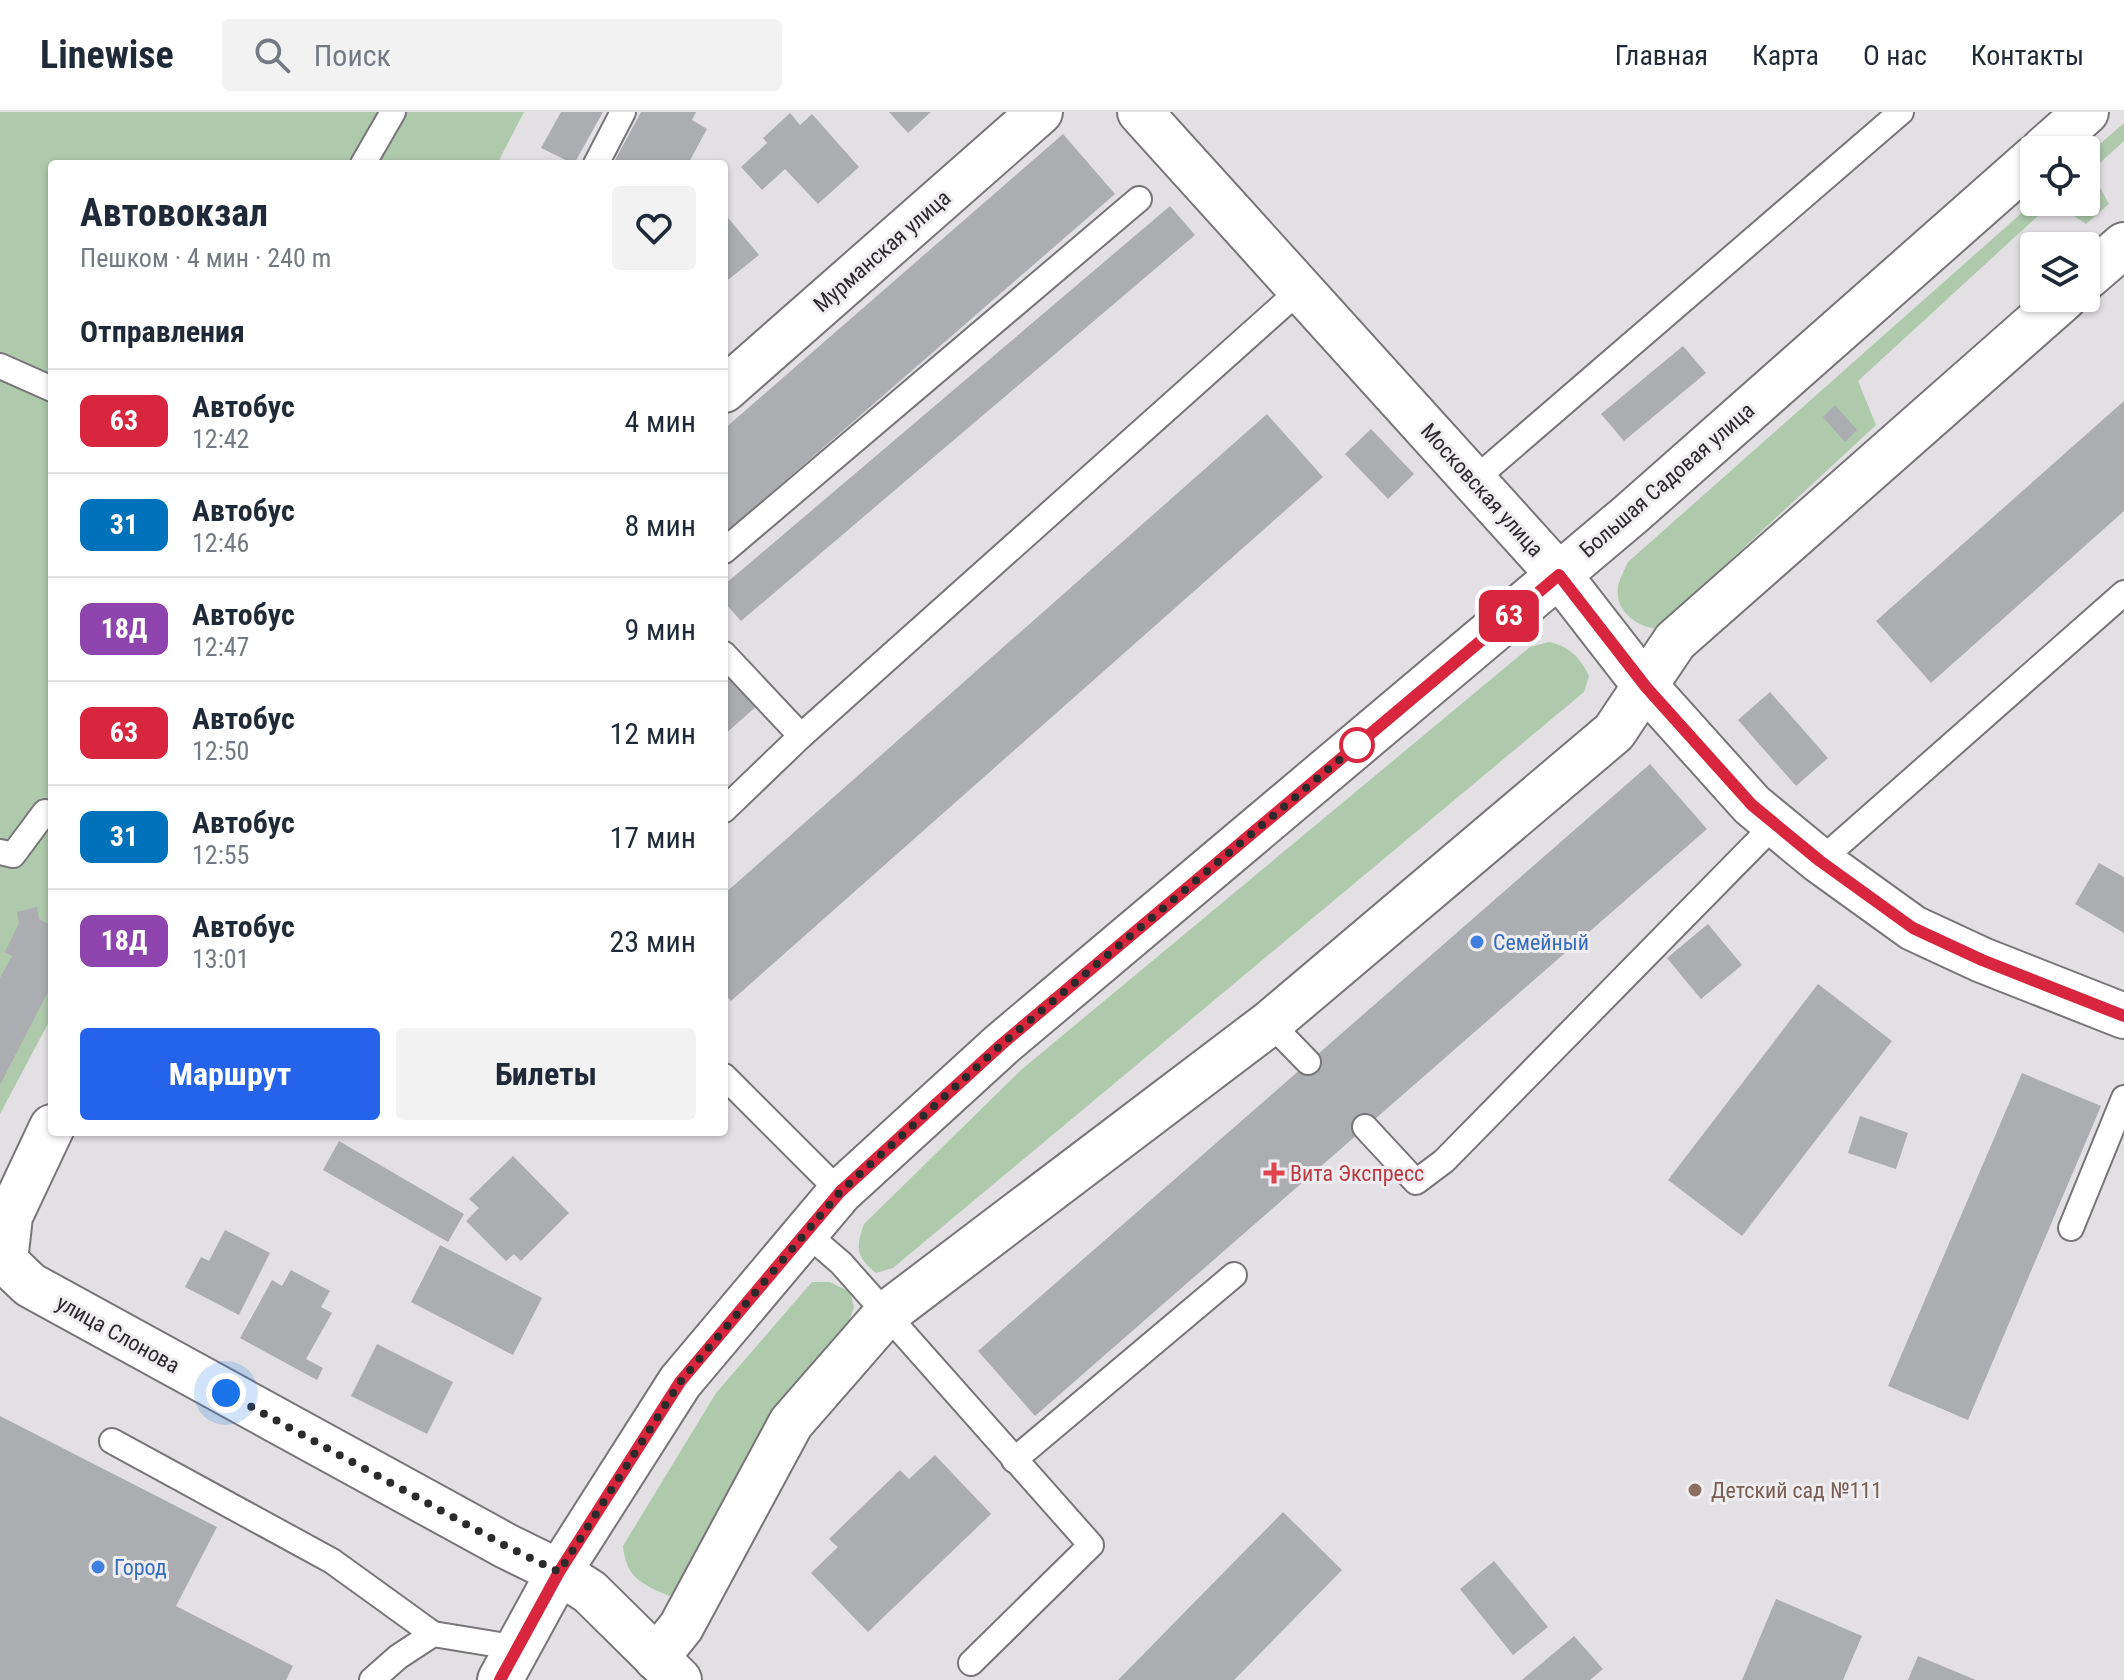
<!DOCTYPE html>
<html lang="ru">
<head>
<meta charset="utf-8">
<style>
	body { margin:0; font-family:"Roboto Condensed",sans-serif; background:#f2f2f3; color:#1f2937; height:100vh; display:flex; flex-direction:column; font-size:30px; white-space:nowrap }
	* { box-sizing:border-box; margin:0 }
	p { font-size:26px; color:#747a83 }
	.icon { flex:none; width:44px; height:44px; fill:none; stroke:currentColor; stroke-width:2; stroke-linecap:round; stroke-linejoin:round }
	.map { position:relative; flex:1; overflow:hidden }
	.side { position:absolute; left:48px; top:48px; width:680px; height:976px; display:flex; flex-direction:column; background:#fff; border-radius:8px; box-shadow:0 2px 6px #0004 }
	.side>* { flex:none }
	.badge { padding:0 16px; border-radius:12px; font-size:28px; line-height:52px }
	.controls { position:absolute; left:2020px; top:24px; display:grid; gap:16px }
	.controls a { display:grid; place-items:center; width:80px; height:80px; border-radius:8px; background:#fff; box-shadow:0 2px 6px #0004; font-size:40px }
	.you { position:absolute; width:40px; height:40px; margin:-20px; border:6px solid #fff; border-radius:50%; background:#1a73e8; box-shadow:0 0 0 12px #1a73e833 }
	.map>.badge { position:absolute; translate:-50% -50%; box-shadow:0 0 0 4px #fff }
	h2 { padding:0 32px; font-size:30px; line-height:72px }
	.round { display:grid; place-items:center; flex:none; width:84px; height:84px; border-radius:8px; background:#f2f2f3 }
	.headline { display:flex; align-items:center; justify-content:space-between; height:136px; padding:0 32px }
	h1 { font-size:38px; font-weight:700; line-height:60px }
	.primary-button { display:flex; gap:16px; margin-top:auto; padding:16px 32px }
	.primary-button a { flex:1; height:92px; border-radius:8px; background:#2563eb; color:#fff; font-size:32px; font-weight:700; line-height:92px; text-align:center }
	.primary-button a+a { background:#f2f2f3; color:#1f2937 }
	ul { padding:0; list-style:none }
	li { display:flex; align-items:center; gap:24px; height:104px; padding:0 32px; border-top:2px solid #e0e1e3 }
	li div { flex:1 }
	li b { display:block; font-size:30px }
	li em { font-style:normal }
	li .badge { min-width:88px; font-weight:700; text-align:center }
	header { display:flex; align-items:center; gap:48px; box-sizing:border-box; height:112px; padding:0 40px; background:#fff; border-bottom:2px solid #e0e1e3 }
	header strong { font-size:38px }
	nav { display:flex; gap:44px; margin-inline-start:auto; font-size:28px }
	.search { width:560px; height:72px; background:#f2f2f3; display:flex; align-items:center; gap:20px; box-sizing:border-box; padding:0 28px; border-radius:8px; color:#747a83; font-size:30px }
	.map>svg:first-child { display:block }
	.green { fill:#afc9ad }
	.building { fill:#acadb1 }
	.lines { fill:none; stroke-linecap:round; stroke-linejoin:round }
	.service-casing { stroke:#787579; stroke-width:28 }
	.minor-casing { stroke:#787579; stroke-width:48 }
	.primary-casing { stroke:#787579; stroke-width:48 }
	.service { stroke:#fff; stroke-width:24 }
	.minor { stroke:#fff; stroke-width:44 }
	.primary { stroke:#fff; stroke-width:44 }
	.line-casing { stroke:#fff; stroke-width:18 }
	.line { stroke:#d7263d; stroke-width:12 }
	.walk { stroke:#2c2b2c; stroke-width:8; stroke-dasharray:0 14.4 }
	.stop-dot { fill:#fff; stroke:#d7263d; stroke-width:4 }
	.shop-dot { fill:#3f7fe0; stroke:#f0edf1; stroke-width:3 }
	.health-dot { fill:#e0444e; stroke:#f0edf1; stroke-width:3 }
	.education-dot { fill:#8d6e63; stroke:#f0edf1; stroke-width:3 }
	.labels { text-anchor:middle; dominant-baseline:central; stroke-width:6; stroke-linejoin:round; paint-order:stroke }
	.street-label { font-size:22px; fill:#2c2b2c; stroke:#f0edf1 }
	.shop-label { font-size:22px; fill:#366cbe; stroke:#f0edf1; text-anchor:start }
	.health-label { font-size:22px; fill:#be3a42; stroke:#f0edf1; text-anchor:start }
	.education-label { font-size:22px; fill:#785e54; stroke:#f0edf1; text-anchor:start }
</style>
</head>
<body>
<header>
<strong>Linewise</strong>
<div class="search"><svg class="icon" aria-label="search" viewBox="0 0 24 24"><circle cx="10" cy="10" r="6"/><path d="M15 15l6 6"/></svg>Поиск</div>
<nav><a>Главная</a><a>Карта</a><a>О нас</a><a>Контакты</a></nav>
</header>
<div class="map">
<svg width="2124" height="1568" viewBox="0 0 2124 1568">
	<rect width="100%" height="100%" fill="#e2e0e3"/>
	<g class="green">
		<polygon points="0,0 524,0 497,52 52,52 52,904 0,1002"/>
		<path d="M 2124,11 L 2124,29 L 2091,59 L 2109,92 L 2086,112 L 2053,90 L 1858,269 L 1876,313 L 1656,517 C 1635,514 1614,498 1618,474 C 1620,466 1625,457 1628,450 L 2034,90 L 2086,90 L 2086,44 Z"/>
		<path d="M 1549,530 C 1570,535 1579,544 1589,564 L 1584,580 L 893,1156 L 876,1161 C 855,1144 856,1135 864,1112 L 1021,958 L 1530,535 Z"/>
		<path d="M 812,1170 L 830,1170 L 850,1180 L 854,1195 L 848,1212 L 774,1297 L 687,1473 L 669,1484 C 642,1472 626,1466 623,1434 L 716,1281 Z"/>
	</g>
	<g class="building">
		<polygon points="561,0 603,0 574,52 541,36"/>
		<polygon points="641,0 696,0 692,8 707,17 688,52 613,52"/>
		<polygon points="889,0 931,0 908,21"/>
		<polygon points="790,1 800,13 812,2 859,55 818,92 785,57 762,78 741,55 767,31 763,26"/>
		<polygon points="1063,22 1115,82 724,422 724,317"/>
		<polygon points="1170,94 1195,123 741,509 724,490 724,473"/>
		<polygon points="724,101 759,143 724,171"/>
		<polygon points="1683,234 1706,261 1624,329 1601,302"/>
		<polygon points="2124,289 2124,399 1931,571 1876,509"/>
		<polygon points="1835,293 1857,318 1845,330 1823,305"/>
		<polygon points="1267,302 1323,365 731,889 724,881 724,782"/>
		<polygon points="1371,317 1414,362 1388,387 1345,342"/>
		<polygon points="724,553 759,592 724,623"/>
		<polygon points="1770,580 1828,646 1796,674 1738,608"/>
		<polygon points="1650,652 1707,717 1035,1304 978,1239"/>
		<polygon points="2099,751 2124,765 2124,821 2075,792"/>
		<polygon points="37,795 39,807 52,814 52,872 0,973 0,866 12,844 5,840 19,811 17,800"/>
		<polygon points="1708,812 1742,853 1701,887 1667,846"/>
		<polygon points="1818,872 1892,929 1742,1124 1668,1068"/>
		<polygon points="2022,961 2101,994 1968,1308 1888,1274"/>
		<polygon points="1860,1004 1908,1021 1896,1057 1848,1041"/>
		<polygon points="339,1029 464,1102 448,1130 323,1058"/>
		<polygon points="513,1044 569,1101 521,1149 514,1142 506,1149 466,1109 479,1096 469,1087"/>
		<polygon points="225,1118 270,1141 239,1203 185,1175 201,1145 209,1149"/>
		<polygon points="440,1133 542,1186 513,1243 411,1190"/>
		<polygon points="291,1158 330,1179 321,1195 332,1201 306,1247 323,1256 317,1268 240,1226 272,1168 282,1174"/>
		<polygon points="377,1232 453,1270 427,1322 351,1284"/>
		<polygon points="0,1304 217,1415 176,1494 293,1554 286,1568 0,1568"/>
		<polygon points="935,1343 991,1402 868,1520 811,1461 838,1435 829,1427 900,1358 909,1367"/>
		<polygon points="1283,1400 1342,1458 1234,1568 1118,1568"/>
		<polygon points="1494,1449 1548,1515 1513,1543 1460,1477"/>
		<polygon points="1776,1487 1862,1524 1843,1568 1742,1568"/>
		<polygon points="1574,1524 1603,1557 1590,1568 1522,1568"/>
		<polygon points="1918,1544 1976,1568 1908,1568"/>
	</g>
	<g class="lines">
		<g class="service-casing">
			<g id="service">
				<polyline points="363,52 393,0"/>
				<polyline points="596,52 623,0"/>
				<polyline points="0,254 52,277"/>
				<polyline points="1473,369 1901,0"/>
				<polyline points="724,439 1139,87"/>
				<polyline points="724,542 801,624 724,698"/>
				<polyline points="801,624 1301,177"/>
				<polyline points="0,740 13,743 45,700"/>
				<polyline points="1820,749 2124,481"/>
				<polyline points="1270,911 1308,950"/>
				<polyline points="724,964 840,1080"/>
				<polyline points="1365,1015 1416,1070 1444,1049 1775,712"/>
				<polyline points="2071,1116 2124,986"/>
				<polyline points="805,1120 841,1151 1091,1433 971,1551"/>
				<polyline points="112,1329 332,1449 433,1522"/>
				<polyline points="1014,1348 1234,1163"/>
				<polyline points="372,1568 398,1545 433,1522 518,1536"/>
			</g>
		</g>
		<g class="minor-casing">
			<g id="minor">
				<polyline points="1140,0 1559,463 1646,575 1752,693 1820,749 1913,816 1982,848 2124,904"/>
				<polyline points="2086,166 2124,133"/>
				<polyline points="724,278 1040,0"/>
				<polyline points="52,1015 10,1104 5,1149 30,1173 506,1434 559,1460 590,1480 679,1568"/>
				<polyline points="656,1546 681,1515 791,1311 886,1202 1270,911 1614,620 1675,529 2064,186"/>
			</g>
		</g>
		<g class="primary-casing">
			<g id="primary">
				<polyline points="2043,38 2086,0"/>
				<polyline points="500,1568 559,1460 680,1270 840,1080 1002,932 1631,402 2034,46"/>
			</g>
		</g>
		<use href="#service" class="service"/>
		<use href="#minor" class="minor"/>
		<use href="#primary" class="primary"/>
	</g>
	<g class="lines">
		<g class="line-casing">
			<polyline id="line" points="500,1568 559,1460 680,1270 840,1080 1002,932 1559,463 1646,575 1752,693 1820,749 1913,816 1982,848 2124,904"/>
		</g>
		<use href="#line" class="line"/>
		<polyline class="walk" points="226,1281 506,1434 559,1460 680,1270 840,1080 1002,932 1357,633"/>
	</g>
	<circle class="stop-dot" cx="1357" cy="633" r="16"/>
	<g class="shop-dot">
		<circle cx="1477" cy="830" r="8"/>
		<circle cx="98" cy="1455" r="8"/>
	</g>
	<path class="health-dot" d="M1270 1049h8v8h8v8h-8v8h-8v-8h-8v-8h8z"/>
	<circle class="education-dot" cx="1695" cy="1378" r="8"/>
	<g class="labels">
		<g class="street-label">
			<text transform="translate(882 139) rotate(-41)">Мурманская улица</text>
			<text transform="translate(1667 368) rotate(-41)">Большая Садовая улица</text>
			<text transform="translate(1482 378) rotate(48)">Московская улица</text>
			<text transform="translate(118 1222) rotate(29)">улица Слонова</text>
		</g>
		<g class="shop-label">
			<text x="1493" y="830">Семейный</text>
			<text x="114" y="1455">Город</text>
		</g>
		<g class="health-label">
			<text x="1290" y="1061">Вита Экспресс</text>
		</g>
		<g class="education-label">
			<text x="1711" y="1378">Детский сад №111</text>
		</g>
	</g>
</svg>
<div class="controls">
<a><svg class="icon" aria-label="locate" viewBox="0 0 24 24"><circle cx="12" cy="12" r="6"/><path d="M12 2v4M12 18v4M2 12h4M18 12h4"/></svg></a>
<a><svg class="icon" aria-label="layers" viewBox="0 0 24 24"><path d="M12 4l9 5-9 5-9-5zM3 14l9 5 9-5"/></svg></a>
</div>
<div class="you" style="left:226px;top:1281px"></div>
<b class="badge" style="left:1509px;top:504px;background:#d7263d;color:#fff">63</b>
<section class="side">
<div class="headline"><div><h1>Автовокзал</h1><p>Пешком · 4 мин · 240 m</p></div><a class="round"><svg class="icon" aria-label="heart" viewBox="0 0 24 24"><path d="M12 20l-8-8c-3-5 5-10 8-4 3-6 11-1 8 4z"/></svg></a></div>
<h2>Отправления</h2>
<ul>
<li><span class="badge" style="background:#d7263d;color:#fff">63</span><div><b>Автобус</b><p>12:42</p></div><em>4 мин</em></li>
<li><span class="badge" style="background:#0072bc;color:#fff">31</span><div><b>Автобус</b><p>12:46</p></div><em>8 мин</em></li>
<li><span class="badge" style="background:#8e44ad;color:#fff">18Д</span><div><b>Автобус</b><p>12:47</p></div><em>9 мин</em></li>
<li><span class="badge" style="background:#d7263d;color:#fff">63</span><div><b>Автобус</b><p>12:50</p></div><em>12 мин</em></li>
<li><span class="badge" style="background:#0072bc;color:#fff">31</span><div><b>Автобус</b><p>12:55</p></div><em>17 мин</em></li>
<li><span class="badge" style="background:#8e44ad;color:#fff">18Д</span><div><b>Автобус</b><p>13:01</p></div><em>23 мин</em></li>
</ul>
<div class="primary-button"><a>Маршрут</a><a>Билеты</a></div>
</section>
</div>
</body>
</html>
